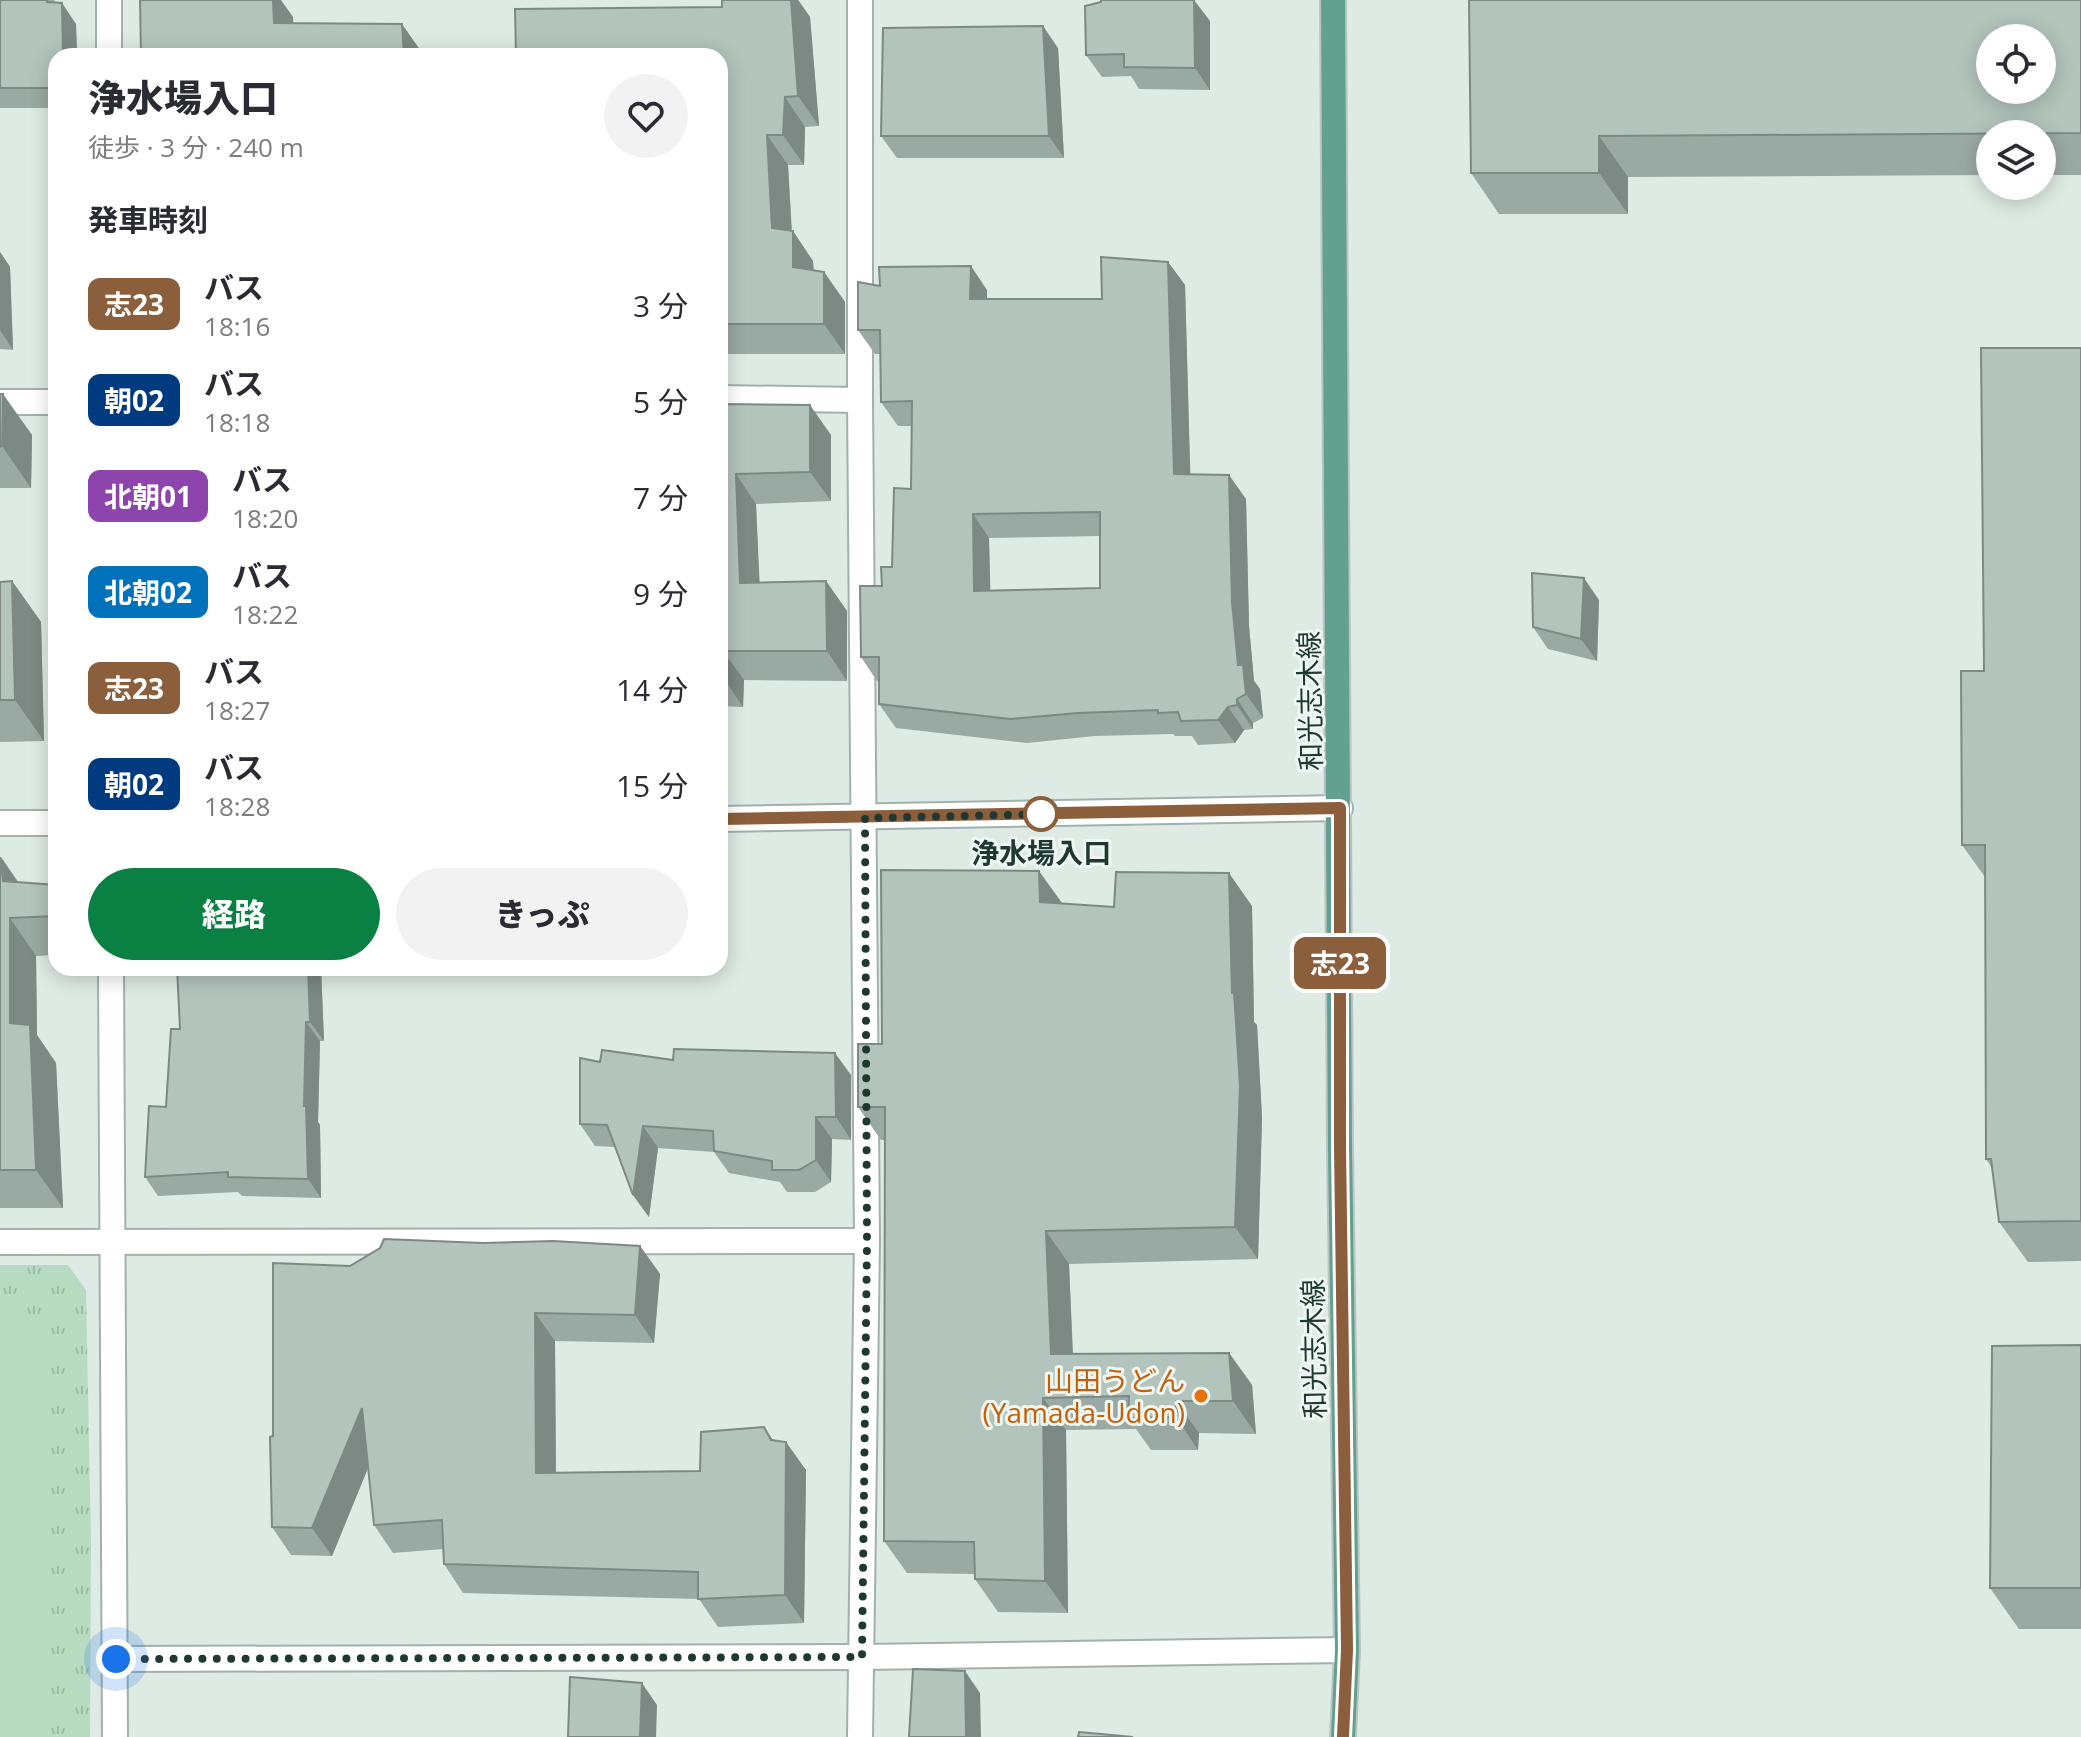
<!DOCTYPE html>
<html lang="ja">
<head>
<meta charset="utf-8">
<style>
	body { margin:0; font-family:"Open Sans","Noto Sans JP",sans-serif; background:#f2f2f3; color:#2b2b33; height:100vh; display:flex; flex-direction:column; font-size:30px; white-space:nowrap }
	* { box-sizing:border-box; margin:0 }
	p { font-size:26px; color:#7c7c81 }
	.icon { flex:none; width:44px; height:44px; fill:none; stroke:currentColor; stroke-width:2; stroke-linecap:round; stroke-linejoin:round }
	.map { position:relative; flex:1; overflow:hidden }
	.side { position:absolute; left:48px; top:48px; width:680px; height:928px; display:flex; flex-direction:column; background:#fff; border-radius:24px; box-shadow:0 4px 20px #0003 }
	.side>* { flex:none }
	.badge { padding:0 16px; border-radius:12px; font-size:28px; line-height:52px }
	.controls { position:absolute; left:1976px; top:24px; display:grid; gap:16px }
	.controls a { display:grid; place-items:center; width:80px; height:80px; border-radius:50%; background:#fff; box-shadow:0 4px 20px #0003; font-size:40px }
	.you { position:absolute; width:40px; height:40px; margin:-20px; border:6px solid #fff; border-radius:50%; background:#1a73e8; box-shadow:0 0 0 12px #1a73e833 }
	.map>.badge { position:absolute; translate:-50% -50%; box-shadow:0 0 0 4px #fff }
	h2 { padding:0 40px; font-size:30px; line-height:72px }
	.round { display:grid; place-items:center; flex:none; width:84px; height:84px; border-radius:42px; background:#f2f2f3 }
	.head { display:flex; align-items:center; justify-content:space-between; height:136px; padding:0 40px }
	h1 { font-size:38px; font-weight:800; line-height:60px }
	.button { display:flex; gap:16px; margin-top:auto; padding:16px 40px }
	.button a { flex:1; height:92px; border-radius:48px; background:#0b8043; color:#fff; font-size:32px; font-weight:800; line-height:92px; text-align:center }
	.button a+a { background:#f2f2f3; color:#2b2b33 }
	ul { padding:0; list-style:none }
	li { display:flex; align-items:center; gap:24px; height:96px; padding:0 40px }
	li div { flex:1 }
	li b { display:block; font-size:30px }
	li em { font-style:normal }
	li .badge { min-width:88px; font-weight:700; text-align:center }
	.map>svg:first-child { display:block }
	.park { fill:url(#park-tufts) }
	.pitch { fill:#b6dbc0 }
	.lines { fill:none; stroke-linecap:round; stroke-linejoin:round }
	.minor-casing { stroke:#a1b1ab; stroke-width:28 }
	.major-casing { stroke:#bcc4c2; stroke-width:28 }
	.minor { stroke:#fff; stroke-width:24 }
	.major { stroke:#62a08f; stroke-width:24 }
	.wall { fill:#9aa9a3; fill-rule:evenodd }
	.shaded-wall { fill:#7d8984 }
	.building { fill:#b3c4bd; stroke:#7d8984; stroke-width:2; fill-rule:evenodd }
	.line-casing { stroke:#fff; stroke-width:18 }
	.line { stroke:#8b5e3c; stroke-width:12 }
	.walk { stroke:#1f3932; stroke-width:8; stroke-dasharray:0 14.4 }
	.stop-dot { fill:#fff; stroke:#8b5e3c; stroke-width:4 }
	.food-dot { fill:#e8710a; stroke:#eef6f2; stroke-width:3 }
	.labels { text-anchor:middle; dominant-baseline:central; stroke-width:6; stroke-linejoin:round; paint-order:stroke }
	.street-label { font-size:28px; fill:#1f3932; stroke:#eef6f2 }
	.stop-label { font-size:28px; font-weight:bold; fill:#1f3932; stroke:#eef6f2 }
	.food-label { font-size:28px; fill:#c56008; stroke:#eef6f2; text-anchor:end }
</style>
</head>
<body>
<div class="map">
<svg width="2081" height="1737" viewBox="0 0 2081 1737">
	<defs>
		<pattern id="park-tufts" width="24" height="20" patternUnits="userSpaceOnUse" patternTransform="scale(2)"><rect width="24" height="20" fill="#b6dbc0"/><path d="M3 7l-1-3M5 7V3M7 7l1-3M15 17l-1-3M17 17v-4M19 17l1-3" fill="none" stroke="#9cbda5"/></pattern>
	</defs>
	<rect width="100%" height="100%" fill="#deeae4"/>
	<polygon class="park" points="0,1265 68,1265 86,1290 91,1541 90,1737 0,1737"/>
	<polygon class="pitch" points="0,1299 5,1299 44,1341 44,1737 0,1737"/>
	<g class="lines">
		<g class="minor-casing">
			<g id="minor">
				<polyline points="109,0 109,56"/>
				<polyline points="860,0 860,400 867,1241 860,1737"/>
				<polyline points="720,398 860,400"/>
				<polyline points="0,402 56,402"/>
				<polyline points="720,819 1340,808"/>
				<polyline points="0,823 56,823"/>
				<polyline points="111,968 115,1737"/>
				<polyline points="0,1242 867,1241"/>
				<polyline points="116,1659 862,1657 1347,1650"/>
			</g>
		</g>
		<g class="major-casing">
			<polyline id="major" points="1333,0 1340,1148 1347,1650 1343,1737"/>
		</g>
		<use href="#minor" class="minor"/>
		<use href="#major" class="major"/>
	</g>
	<g class="wall">
		<polygon points="0,0 54,0 76,24 77,56 56,56 56,108 0,108"/>
		<polygon points="722,0 798,0 810,17 819,126 805,127 804,165 788,165 792,231 813,261 814,270 824,272 845,302 845,354 720,354 720,56"/>
		<polygon points="1469,0 2081,0 2081,175 2042,175 2042,134 1990,134 1990,175 1628,177 1628,214 1499,214 1471,173"/>
		<polygon points="1210,21 1210,90 1139,89 1131,76 1102,77 1086,55"/>
		<polygon points="1058,48 1064,158 897,158 881,136"/>
		<polygon points="0,252 10,267 13,350 0,349"/>
		<path d="M 1168,262 L 1185,285 L 1190,475 L 1246,499 L 1249,626 L 1254,681 L 1260,689 L 1263,718 L 1253,723 L 1253,729 L 1244,730 L 1235,743 L 1198,745 L 1192,736 L 1175,736 L 1173,734 L 1095,736 L 1027,743 L 896,728 L 879,704 L 879,681 L 877,681 L 861,657 L 882,586 L 892,567 L 911,489 L 912,426 L 898,426 L 881,402 L 880,354 L 875,354 L 858,330 L 880,286 L 987,290 L 987,299 L 1102,299 ZM 1100,536 L 1100,588 L 990,590 L 989,538 Z"/>
		<polygon points="2081,348 2081,1261 2028,1262 1999,1222 1992,1168 1986,1159 1985,877 1962,845 1984,671"/>
		<polygon points="0,394 32,435 31,488 0,488"/>
		<polygon points="720,404 831,435 831,501 756,504 759,583 826,581 847,611 847,681 744,680 743,707 720,706"/>
		<polygon points="12,581 41,622 44,741 0,742 0,582"/>
		<polygon points="1599,600 1597,661 1548,649 1533,627"/>
		<polygon points="0,857 18,882 56,885 56,955 36,956 37,1035 56,1063 63,1208 0,1208"/>
		<polygon points="1062,903 1114,907 1252,906 1254,1022 1257,1025 1262,1118 1258,1259 1069,1264 1073,1353 1229,1353 1252,1385 1256,1434 1199,1433 1198,1450 1151,1450 1136,1429 1066,1430 1068,1613 998,1612 975,1579 975,1574 907,1573 884,1541 885,1140 881,1140 858,1107 882,1044"/>
		<polygon points="177,968 321,968 324,1041 320,1041 318,1122 320,1125 321,1198 242,1196 238,1192 158,1196 145,1177 166,1107 180,1029"/>
		<polygon points="673,1060 851,1075 851,1140 832,1139 831,1182 815,1192 787,1192 780,1182 729,1173 714,1152 658,1148 649,1217 633,1195 615,1147 595,1146 580,1124 600,1062"/>
		<polygon points="483,1243 640,1246 660,1274 654,1343 555,1341 556,1473 700,1471 764,1427 773,1441 806,1470 804,1623 718,1627 699,1599 463,1593 444,1564 443,1549 393,1553 374,1525 368,1468 332,1556 291,1555 272,1527 273,1436 350,1266 380,1248"/>
		<polygon points="2081,1345 2081,1629 2019,1629 1990,1588"/>
	</g>
	<g class="shaded-wall">
		<polygon points="273,0 281,0 293,17 295,53 274,23"/>
		<polygon points="791,0 798,0 810,17 819,126 798,96"/>
		<polygon points="1194,0 1210,21 1210,90 1195,68"/>
		<polygon points="62,3 76,24 77,56 63,56"/>
		<polygon points="402,24 423,54 423,56 404,56"/>
		<polygon points="1043,26 1058,48 1064,158 1049,136"/>
		<polygon points="785,97 805,127 804,165 783,135"/>
		<polygon points="767,135 788,165 793,258 772,228"/>
		<polygon points="1599,136 1628,177 1628,214 1599,173"/>
		<polygon points="793,231 813,261 814,297 793,267"/>
		<polygon points="0,252 10,267 13,350 0,330"/>
		<polygon points="1168,262 1185,285 1191,498 1174,474"/>
		<polygon points="971,266 987,290 987,323 970,299"/>
		<polygon points="824,272 845,302 845,354 824,324"/>
		<polygon points="3,394 32,435 31,488 2,446"/>
		<polygon points="810,405 831,435 831,501 810,472"/>
		<polygon points="736,474 756,504 761,613 740,583"/>
		<polygon points="1229,475 1246,499 1249,626 1254,681 1260,689 1263,718 1246,694 1238,665 1232,602"/>
		<polygon points="973,514 989,538 991,615 974,591"/>
		<polygon points="1584,578 1599,600 1597,661 1581,639"/>
		<polygon points="12,581 41,622 44,741 15,700"/>
		<polygon points="826,581 847,611 847,681 827,651"/>
		<polygon points="723,651 744,680 743,707 723,677"/>
		<polygon points="1237,699 1253,723 1253,729 1237,705"/>
		<polygon points="1228,707 1244,730 1235,743 1218,720"/>
		<polygon points="1,857 27,895 30,919 3,881"/>
		<polygon points="1039,871 1062,903 1040,902"/>
		<polygon points="1229,873 1252,906 1254,1022 1257,1025 1262,1118 1258,1259 1235,1227"/>
		<polygon points="10,918 36,956 37,1035 56,1063 63,1208 36,1170 10,1023"/>
		<polygon points="308,968 321,968 324,1041 310,1022"/>
		<polygon points="306,1022 320,1041 318,1122 320,1125 321,1198 308,1179 304,1106"/>
		<polygon points="835,1053 851,1075 851,1140 836,1117"/>
		<polygon points="816,1117 832,1139 831,1182 816,1160"/>
		<polygon points="643,1126 658,1148 649,1217 633,1195"/>
		<polygon points="1046,1231 1069,1264 1074,1386 1051,1354"/>
		<polygon points="640,1246 660,1274 654,1343 635,1315"/>
		<polygon points="535,1313 555,1341 556,1501 536,1473"/>
		<polygon points="1229,1353 1252,1385 1256,1434 1233,1401"/>
		<polygon points="1043,1398 1066,1430 1068,1613 1045,1581"/>
		<polygon points="1176,1401 1199,1433 1198,1450 1176,1417"/>
		<polygon points="362,1408 381,1436 332,1556 312,1528"/>
		<polygon points="764,1427 783,1455 786,1442 806,1470 804,1623 785,1595 771,1440"/>
		<polygon points="965,1671 980,1693 981,1737 966,1737"/>
		<polygon points="642,1683 657,1705 656,1737 640,1737"/>
	</g>
	<g class="building">
		<polygon points="0,0 47,0 47,2 62,3 63,56 56,56 56,88 0,88"/>
		<polygon points="140,0 273,0 274,23 402,24 404,56 141,56"/>
		<polygon points="722,0 791,0 798,96 785,97 783,135 767,135 772,228 793,231 793,267 824,272 824,324 720,324 720,56 516,56 515,9 722,7"/>
		<polygon points="1101,0 1194,0 1195,68 1124,67 1124,54 1086,55 1085,6 1101,2"/>
		<path d="M 1469,0 L 2081,0 L 2081,133 L 1599,136 L 1599,173 L 1471,173 ZM 1990,38 L 2042,38 L 2042,90 L 1990,90 Z"/>
		<polygon points="1043,26 1049,136 881,136 883,28"/>
		<path d="M 1101,257 L 1168,262 L 1174,474 L 1229,475 L 1232,602 L 1238,665 L 1243,665 L 1246,694 L 1237,699 L 1237,705 L 1228,707 L 1218,720 L 1181,721 L 1178,712 L 1158,713 L 1158,710 L 1078,713 L 1010,719 L 879,704 L 879,657 L 861,657 L 860,586 L 882,586 L 881,567 L 892,567 L 894,488 L 911,489 L 912,401 L 881,402 L 880,330 L 858,330 L 858,282 L 880,286 L 879,267 L 971,266 L 970,299 L 1102,299 ZM 1100,512 L 1100,588 L 974,591 L 973,514 Z"/>
		<polygon points="1981,348 2081,348 2081,1221 1999,1222 1991,1159 1986,1159 1985,845 1962,845 1961,671 1984,671"/>
		<polygon points="0,394 3,394 2,446 0,447"/>
		<polygon points="720,404 810,405 810,472 736,474 740,583 826,581 827,651 723,651 723,677 720,677"/>
		<polygon points="1532,573 1584,578 1581,639 1533,627"/>
		<polygon points="12,581 15,700 0,700 0,582"/>
		<polygon points="0,857 3,881 56,885 56,916 10,918 10,1023 30,1025 36,1170 0,1170"/>
		<polygon points="881,870 1039,871 1040,902 1114,907 1116,872 1229,873 1232,993 1234,993 1240,1086 1235,1227 1046,1231 1051,1354 1229,1353 1233,1401 1176,1401 1176,1417 1128,1418 1129,1396 1043,1398 1045,1581 975,1579 974,1542 884,1541 885,1107 858,1107 858,1044 882,1044"/>
		<polygon points="177,968 308,968 310,1022 306,1022 304,1106 306,1106 308,1179 228,1177 228,1172 145,1177 149,1106 166,1107 171,1029 180,1029"/>
		<polygon points="674,1049 835,1053 836,1117 816,1117 816,1160 799,1170 772,1170 772,1161 714,1151 713,1131 643,1126 633,1195 607,1125 580,1124 580,1058 600,1062 602,1050 673,1060"/>
		<polygon points="384,1239 483,1243 553,1241 640,1246 635,1315 535,1313 536,1473 700,1471 701,1432 764,1427 771,1440 786,1442 785,1595 698,1599 698,1572 444,1564 442,1520 374,1525 362,1408 312,1528 272,1527 270,1437 273,1436 273,1263 350,1266 380,1248"/>
		<polygon points="2081,1345 2081,1588 1990,1588 1992,1346"/>
		<polygon points="913,1669 965,1671 966,1737 909,1737"/>
		<polygon points="570,1677 642,1683 640,1737 568,1737"/>
		<polygon points="1079,1732 1133,1737 1078,1737"/>
	</g>
	<g class="lines">
		<g class="line-casing">
			<polyline id="line" points="720,819 1340,808 1340,1148 1347,1650 1343,1737"/>
		</g>
		<use href="#line" class="line"/>
		<polyline class="walk" points="116,1659 862,1657 867,1241 865,818 1055,814 1041,814"/>
	</g>
	<circle class="stop-dot" cx="1041" cy="814" r="16"/>
	<circle class="food-dot" cx="1201" cy="1396" r="8"/>
	<g class="labels">
		<g class="street-label">
			<text transform="translate(1309 701) rotate(-91)">和光志木線</text>
			<text transform="translate(1313 1349) rotate(-91)">和光志木線</text>
		</g>
		<g class="stop-label">
			<text x="1041" y="852">浄水場入口</text>
		</g>
		<g class="food-label">
			<text x="1185" y="1380">山田うどん<tspan x="1185" dy="32">(Yamada-Udon)</tspan></text>
		</g>
	</g>
</svg>
<div class="controls">
<a><svg class="icon" aria-label="locate" viewBox="0 0 24 24"><circle cx="12" cy="12" r="6"/><path d="M12 2v4M12 18v4M2 12h4M18 12h4"/></svg></a>
<a><svg class="icon" aria-label="layers" viewBox="0 0 24 24"><path d="M12 4l9 5-9 5-9-5zM3 14l9 5 9-5"/></svg></a>
</div>
<div class="you" style="left:116px;top:1659px"></div>
<b class="badge" style="left:1340px;top:963px;background:#8b5e3c;color:#fff">志23</b>
<section class="side">
<div class="head"><div><h1>浄水場入口</h1><p>徒歩 · 3 分 · 240 m</p></div><a class="round"><svg class="icon" aria-label="heart" viewBox="0 0 24 24"><path d="M12 20l-8-8c-3-5 5-10 8-4 3-6 11-1 8 4z"/></svg></a></div>
<h2>発車時刻</h2>
<ul>
<li><span class="badge" style="background:#8b5e3c;color:#fff">志23</span><div><b>バス</b><p>18:16</p></div><em>3 分</em></li>
<li><span class="badge" style="background:#003b80;color:#fff">朝02</span><div><b>バス</b><p>18:18</p></div><em>5 分</em></li>
<li><span class="badge" style="background:#8e44ad;color:#fff">北朝01</span><div><b>バス</b><p>18:20</p></div><em>7 分</em></li>
<li><span class="badge" style="background:#0072bc;color:#fff">北朝02</span><div><b>バス</b><p>18:22</p></div><em>9 分</em></li>
<li><span class="badge" style="background:#8b5e3c;color:#fff">志23</span><div><b>バス</b><p>18:27</p></div><em>14 分</em></li>
<li><span class="badge" style="background:#003b80;color:#fff">朝02</span><div><b>バス</b><p>18:28</p></div><em>15 分</em></li>
</ul>
<div class="button"><a>経路</a><a>きっぷ</a></div>
</section>
</div>
</body>
</html>
